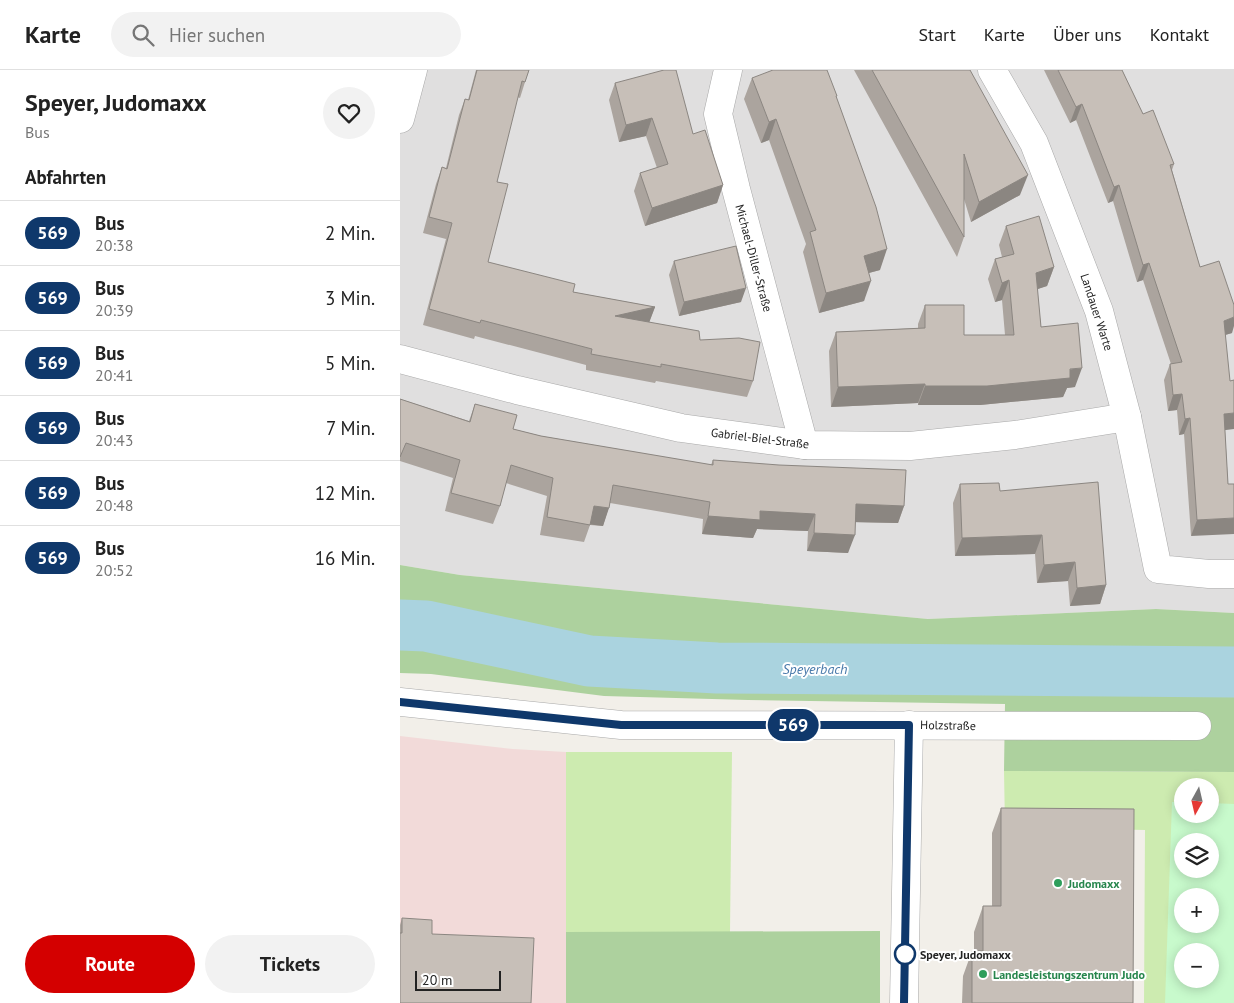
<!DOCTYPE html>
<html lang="de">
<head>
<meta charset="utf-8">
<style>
	body { margin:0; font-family:"PT Sans",sans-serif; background:#f2f2f2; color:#222; height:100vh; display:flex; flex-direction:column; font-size:19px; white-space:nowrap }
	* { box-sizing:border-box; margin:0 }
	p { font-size:16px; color:#767676 }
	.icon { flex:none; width:28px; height:28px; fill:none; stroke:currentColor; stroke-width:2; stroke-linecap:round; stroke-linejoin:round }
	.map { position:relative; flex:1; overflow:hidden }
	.side { display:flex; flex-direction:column; background:#fff; width:400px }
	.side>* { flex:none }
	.badge { padding:0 10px; border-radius:16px; font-size:18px; line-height:32px }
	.needle { width:32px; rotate:188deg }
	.buttons { position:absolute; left:774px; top:708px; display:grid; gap:10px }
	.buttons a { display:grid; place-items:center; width:45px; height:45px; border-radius:50%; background:#fff; box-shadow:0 2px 12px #0003; font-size:25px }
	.scale { position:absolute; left:15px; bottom:12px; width:86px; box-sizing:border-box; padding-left:5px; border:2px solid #222; border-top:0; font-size:14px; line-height:18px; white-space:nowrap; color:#222; -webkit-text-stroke:4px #fff; paint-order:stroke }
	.map>.badge { position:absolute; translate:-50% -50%; box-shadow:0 0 0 2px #fff }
	h2 { padding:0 25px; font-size:19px; line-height:45px }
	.round { display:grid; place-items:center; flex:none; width:52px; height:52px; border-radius:26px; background:#f2f2f2 }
	.summary { display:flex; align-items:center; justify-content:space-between; height:85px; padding:0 25px }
	h1 { font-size:24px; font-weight:700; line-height:38px }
	.button { display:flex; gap:10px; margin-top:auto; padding:10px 25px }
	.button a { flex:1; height:58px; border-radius:30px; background:#d40000; color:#fff; font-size:20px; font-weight:700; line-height:58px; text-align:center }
	.button a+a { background:#f2f2f2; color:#222 }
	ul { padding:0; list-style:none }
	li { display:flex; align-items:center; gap:15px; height:65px; padding:0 25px; border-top:1px solid #e0e0e0 }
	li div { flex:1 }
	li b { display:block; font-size:19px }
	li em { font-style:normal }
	li .badge { min-width:55px; font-weight:700; text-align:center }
	header { display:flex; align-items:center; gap:30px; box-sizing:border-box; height:70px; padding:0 25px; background:#fff; border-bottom:1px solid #e0e0e0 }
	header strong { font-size:24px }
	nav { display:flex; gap:28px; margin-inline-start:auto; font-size:18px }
	.search { width:350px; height:45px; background:#f2f2f2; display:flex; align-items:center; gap:12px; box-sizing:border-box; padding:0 18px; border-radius:28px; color:#767676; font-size:19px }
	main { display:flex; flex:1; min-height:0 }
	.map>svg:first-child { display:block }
	.residential { fill:#e0dfdf }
	.commercial { fill:#f2dad9 }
	.grass { fill:#cdebb0; fill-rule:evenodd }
	.forest { fill:#add19e }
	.park { fill:#c8facc; fill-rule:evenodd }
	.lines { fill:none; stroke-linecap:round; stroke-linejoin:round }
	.river { stroke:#aad3df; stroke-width:51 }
	.street-casing { stroke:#a9a9a9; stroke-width:29 }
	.street { stroke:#fff; stroke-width:28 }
	.wall { fill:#aba49e }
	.shaded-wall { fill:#8b8681 }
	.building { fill:#c7bfb8; stroke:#8b8681 }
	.line-casing { stroke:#fff; stroke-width:11 }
	.line { stroke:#0f386b; stroke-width:8 }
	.leisure-dot { fill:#2e9e5b; stroke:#fff; stroke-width:2 }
	.stop-dot { fill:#fff; stroke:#0f386b; stroke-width:2.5 }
	.labels { text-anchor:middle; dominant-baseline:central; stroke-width:4; stroke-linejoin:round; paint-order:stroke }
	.street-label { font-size:12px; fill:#222; stroke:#fff }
	.leisure-label { font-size:12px; font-weight:bold; fill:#27864d; stroke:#fff; text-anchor:start }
	.stop-label { font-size:12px; font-weight:bold; fill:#222; stroke:#fff; text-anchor:start }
	.water-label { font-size:14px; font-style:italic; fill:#4a7aab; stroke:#fff }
</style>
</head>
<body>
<header>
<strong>Karte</strong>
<div class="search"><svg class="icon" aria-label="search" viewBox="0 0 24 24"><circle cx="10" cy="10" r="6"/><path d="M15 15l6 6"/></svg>Hier suchen</div>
<nav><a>Start</a><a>Karte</a><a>Über uns</a><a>Kontakt</a></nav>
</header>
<main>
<section class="side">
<div class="summary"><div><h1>Speyer, Judomaxx</h1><p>Bus</p></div><a class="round"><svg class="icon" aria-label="heart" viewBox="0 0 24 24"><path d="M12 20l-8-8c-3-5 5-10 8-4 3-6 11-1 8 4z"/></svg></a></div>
<h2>Abfahrten</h2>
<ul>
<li><span class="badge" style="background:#0f386b;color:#fff">569</span><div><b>Bus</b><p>20:38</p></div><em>2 Min.</em></li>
<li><span class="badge" style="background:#0f386b;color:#fff">569</span><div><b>Bus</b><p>20:39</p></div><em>3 Min.</em></li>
<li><span class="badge" style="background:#0f386b;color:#fff">569</span><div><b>Bus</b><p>20:41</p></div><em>5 Min.</em></li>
<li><span class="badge" style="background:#0f386b;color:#fff">569</span><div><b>Bus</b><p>20:43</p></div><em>7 Min.</em></li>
<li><span class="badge" style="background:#0f386b;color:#fff">569</span><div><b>Bus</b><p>20:48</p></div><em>12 Min.</em></li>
<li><span class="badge" style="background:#0f386b;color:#fff">569</span><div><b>Bus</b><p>20:52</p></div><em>16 Min.</em></li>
</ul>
<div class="button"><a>Route</a><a>Tickets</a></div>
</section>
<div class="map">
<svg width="834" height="933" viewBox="0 0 834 933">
	<rect width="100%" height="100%" fill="#f2efe9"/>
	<polygon class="residential" points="0,0 834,0 834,543 756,539 528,549 60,505 0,495"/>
	<polygon class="commercial" points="0,666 113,679 166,682 166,933 0,933"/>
	<g class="grass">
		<polygon points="166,682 332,682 330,862 166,862"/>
		<path d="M 604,701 L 834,702 L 834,933 L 744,933 L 745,760 L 605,757 ZM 782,716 L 810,716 L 810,744 L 782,744 ZM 782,771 L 810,771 L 810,799 L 782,799 ZM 782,826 L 810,826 L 810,854 L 782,854 ZM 782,881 L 810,881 L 810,909 L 782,909 Z"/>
	</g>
	<g class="forest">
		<polygon points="0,495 60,505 528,549 756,539 834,543 834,702 604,701 605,634 348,630 204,626 31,604 0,603"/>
		<polygon points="480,861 480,933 166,933 166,862"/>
	</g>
	<path class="park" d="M 772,732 L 782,732 L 782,744 L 810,744 L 810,733 L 834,734 L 834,933 L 765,933 ZM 782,771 L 810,771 L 810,799 L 782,799 ZM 782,826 L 810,826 L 810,854 L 782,854 ZM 782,881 L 810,881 L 810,909 L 782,909 Z"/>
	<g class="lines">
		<polyline class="river" points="0,555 26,556 189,591 317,598 834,602"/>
		<g class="street-casing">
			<g id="street">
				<polyline points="328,0 318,44 336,119 404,375"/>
				<polyline points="592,0 634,73 699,241 727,347 758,499 809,504 834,504"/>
				<polyline points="0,49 13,0"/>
				<polyline points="0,289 117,320 281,358 404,375 510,376 615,365 727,347"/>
				<polyline points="0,632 221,655 797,656"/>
				<polyline points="504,933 509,655"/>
			</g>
		</g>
		<use href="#street" class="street"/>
	</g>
	<g class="wall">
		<polygon points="76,0 129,0 125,12 120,28 117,27 97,112 88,192 173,222 255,237 249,252 300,270 353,311 347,327 256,311 255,313 186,300 186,295 75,266 74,269 23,255 46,169 23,163 36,114 42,97 46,98 59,45 65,29 68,30"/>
		<polygon points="454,0 570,0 620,125 571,152 564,129 564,167 557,187"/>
		<polygon points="644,0 722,0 743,44 774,94 772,100 800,197 832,263 825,265 825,360 828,414 791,466 784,364 779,365 777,340 768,341 764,310 770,294 771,294 743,210 737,212 713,131 708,133 676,50 670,53"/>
		<polygon points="352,8 436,27 480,200 469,203 464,231 419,243 403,182 406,174 369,70 361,73 344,29"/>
		<polygon points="215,13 293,64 323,115 317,133 245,156 234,121 240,103 257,98 246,66 219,72 209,30"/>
		<polygon points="606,156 654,197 647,216 637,219 641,257 675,317 667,318 663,327 580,335 518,335 518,333 431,337 429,281 436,262 518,258 518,254 525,235 564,265 605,265 602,230 595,232 588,209 595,189 602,187 599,175"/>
		<polygon points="274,191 341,232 279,246 269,205"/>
		<polygon points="0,329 69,351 75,334 113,359 141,366 311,395 313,390 504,436 498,453 455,452 448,483 407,481 408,461 357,459 353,468 302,464 303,449 210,433 203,456 190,455 184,472 140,465 147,426 106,413 100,436 93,454 45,441 53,408 0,391"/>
		<polygon points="560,414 600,421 706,515 700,534 670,536 668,511 637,513 635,484 555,486 553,433"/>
		<polygon points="601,738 733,933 562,933 563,906 572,881 574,881 574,862 583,836 592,836 592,763"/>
		<polygon points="2,848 32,864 0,933 0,855"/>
	</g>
	<g class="shaded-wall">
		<polygon points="682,34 676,50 670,53 676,37"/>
		<polygon points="252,48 246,66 219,72 226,55"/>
		<polygon points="376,49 369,70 361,73 369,52"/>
		<polygon points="628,105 620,125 571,152 579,132"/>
		<polygon points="323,115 317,133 245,156 252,138"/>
		<polygon points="719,115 713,131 708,133 714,117"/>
		<polygon points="487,179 480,200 457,206 464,186"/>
		<polygon points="749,193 743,210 737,212 743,195"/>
		<polygon points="654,197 647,216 629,222 636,203"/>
		<polygon points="609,210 602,230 595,232 602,213"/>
		<polygon points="471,211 464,231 419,243 426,223"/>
		<polygon points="346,218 341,232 279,246 284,232"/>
		<polygon points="255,237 249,253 215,246"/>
		<polygon points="834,247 834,256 832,263 818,267 824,251"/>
		<polygon points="682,298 675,317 667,318 663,327 580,335 518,335 525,316"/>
		<polygon points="525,314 518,333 431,337 438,317"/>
		<polygon points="782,324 777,340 768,341 773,325"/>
		<polygon points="834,343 834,359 818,361 824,344"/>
		<polygon points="790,348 784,364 779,365 785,349"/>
		<polygon points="456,434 504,436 498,453 449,452"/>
		<polygon points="194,436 209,438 203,456 187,454"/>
		<polygon points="360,441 415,444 408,461 357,459 353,468 302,464 308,446"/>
		<polygon points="834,448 834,464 791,466 797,450"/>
		<polygon points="414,463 455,465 448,483 407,481"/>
		<polygon points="642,465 635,484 555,486 562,468"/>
		<polygon points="675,492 668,511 637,513 644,495"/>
		<polygon points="706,515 700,534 670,536 677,518"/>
	</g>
	<g class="building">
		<polygon points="77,0 129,0 125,12 122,11 97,112 108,114 88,192 175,214 173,222 255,237 215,246 299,261 300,270 339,268 360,272 353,311 261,294 261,297 191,284 192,279 81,250 80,253 29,239 52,153 29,147 42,97 47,99 65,29 69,30"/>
		<polygon points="264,0 276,0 293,64 305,60 323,115 252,138 240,103 268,94 252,48 226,55 215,13"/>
		<polygon points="373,0 427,0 437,26 436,26 476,137 487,179 464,186 471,211 426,223 410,162 416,160 376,49 369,52 352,8"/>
		<polygon points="472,0 570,0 628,105 579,132 564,84 564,167"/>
		<polygon points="658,0 722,0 743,44 753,40 774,94 770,95 800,197 819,191 834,235 834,247 824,251 830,311 834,310 834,343 824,344 828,414 834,414 834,448 797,450 790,348 785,349 782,324 773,325 770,294 782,292 749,193 743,195 719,115 714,117 682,34 676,37"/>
		<polygon points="639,146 654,197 636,203 641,257 678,253 682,298 670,299 670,308 587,316 525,316 525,314 438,317 436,262 525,258 525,235 564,235 564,265 614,265 609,210 602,213 595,189 614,184 606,156"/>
		<polygon points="336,176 346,218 284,232 274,191"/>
		<polygon points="0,329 70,352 75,334 117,345 113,359 141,366 313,395 313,390 379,395 506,400 504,436 456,434 455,465 414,463 415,444 360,441 360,450 308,446 310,432 213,415 209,438 194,436 190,455 147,447 153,408 111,395 100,436 51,423 60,390 6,373 0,387"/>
		<polygon points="698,412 706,515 677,518 675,492 644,495 642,465 562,468 560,414 599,413 600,421"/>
		<polygon points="601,738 734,739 733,933 572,933 572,881 583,881 583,836 601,836"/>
		<polygon points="2,848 32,850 32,864 134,868 131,933 0,933 0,863 2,863"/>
	</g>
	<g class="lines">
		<g class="line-casing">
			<polyline id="line" points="0,632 221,655 509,655 504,933"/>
		</g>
		<use href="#line" class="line"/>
	</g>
	<g class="leisure-dot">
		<circle cx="658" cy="813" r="5"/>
		<circle cx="583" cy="904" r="5"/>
	</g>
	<circle class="stop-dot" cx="505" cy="884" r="10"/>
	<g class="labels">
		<g class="street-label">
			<text transform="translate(354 188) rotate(75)">Michael-Diller-Straße</text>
			<text transform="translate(697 242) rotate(72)">Landauer Warte</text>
			<text transform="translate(360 368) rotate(7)">Gabriel-Biel-Straße</text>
			<text transform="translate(548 655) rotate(1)">Holzstraße</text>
		</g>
		<g class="leisure-label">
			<text x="668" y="813">Judomaxx</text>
			<text x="593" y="904">Landesleistungszentrum Judo</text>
		</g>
		<g class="stop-label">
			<text x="520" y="884">Speyer, Judomaxx</text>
		</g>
		<g class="water-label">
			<text x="415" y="599">Speyerbach</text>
		</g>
	</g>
</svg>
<div class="buttons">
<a><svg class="needle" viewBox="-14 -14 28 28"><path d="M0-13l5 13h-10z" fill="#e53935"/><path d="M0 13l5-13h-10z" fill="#767676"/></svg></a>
<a><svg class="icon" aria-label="layers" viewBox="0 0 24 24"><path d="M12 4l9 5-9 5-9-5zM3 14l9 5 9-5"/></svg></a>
<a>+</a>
<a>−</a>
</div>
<div class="scale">20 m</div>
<b class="badge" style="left:393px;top:655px;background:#0f386b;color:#fff">569</b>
</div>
</main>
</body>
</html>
